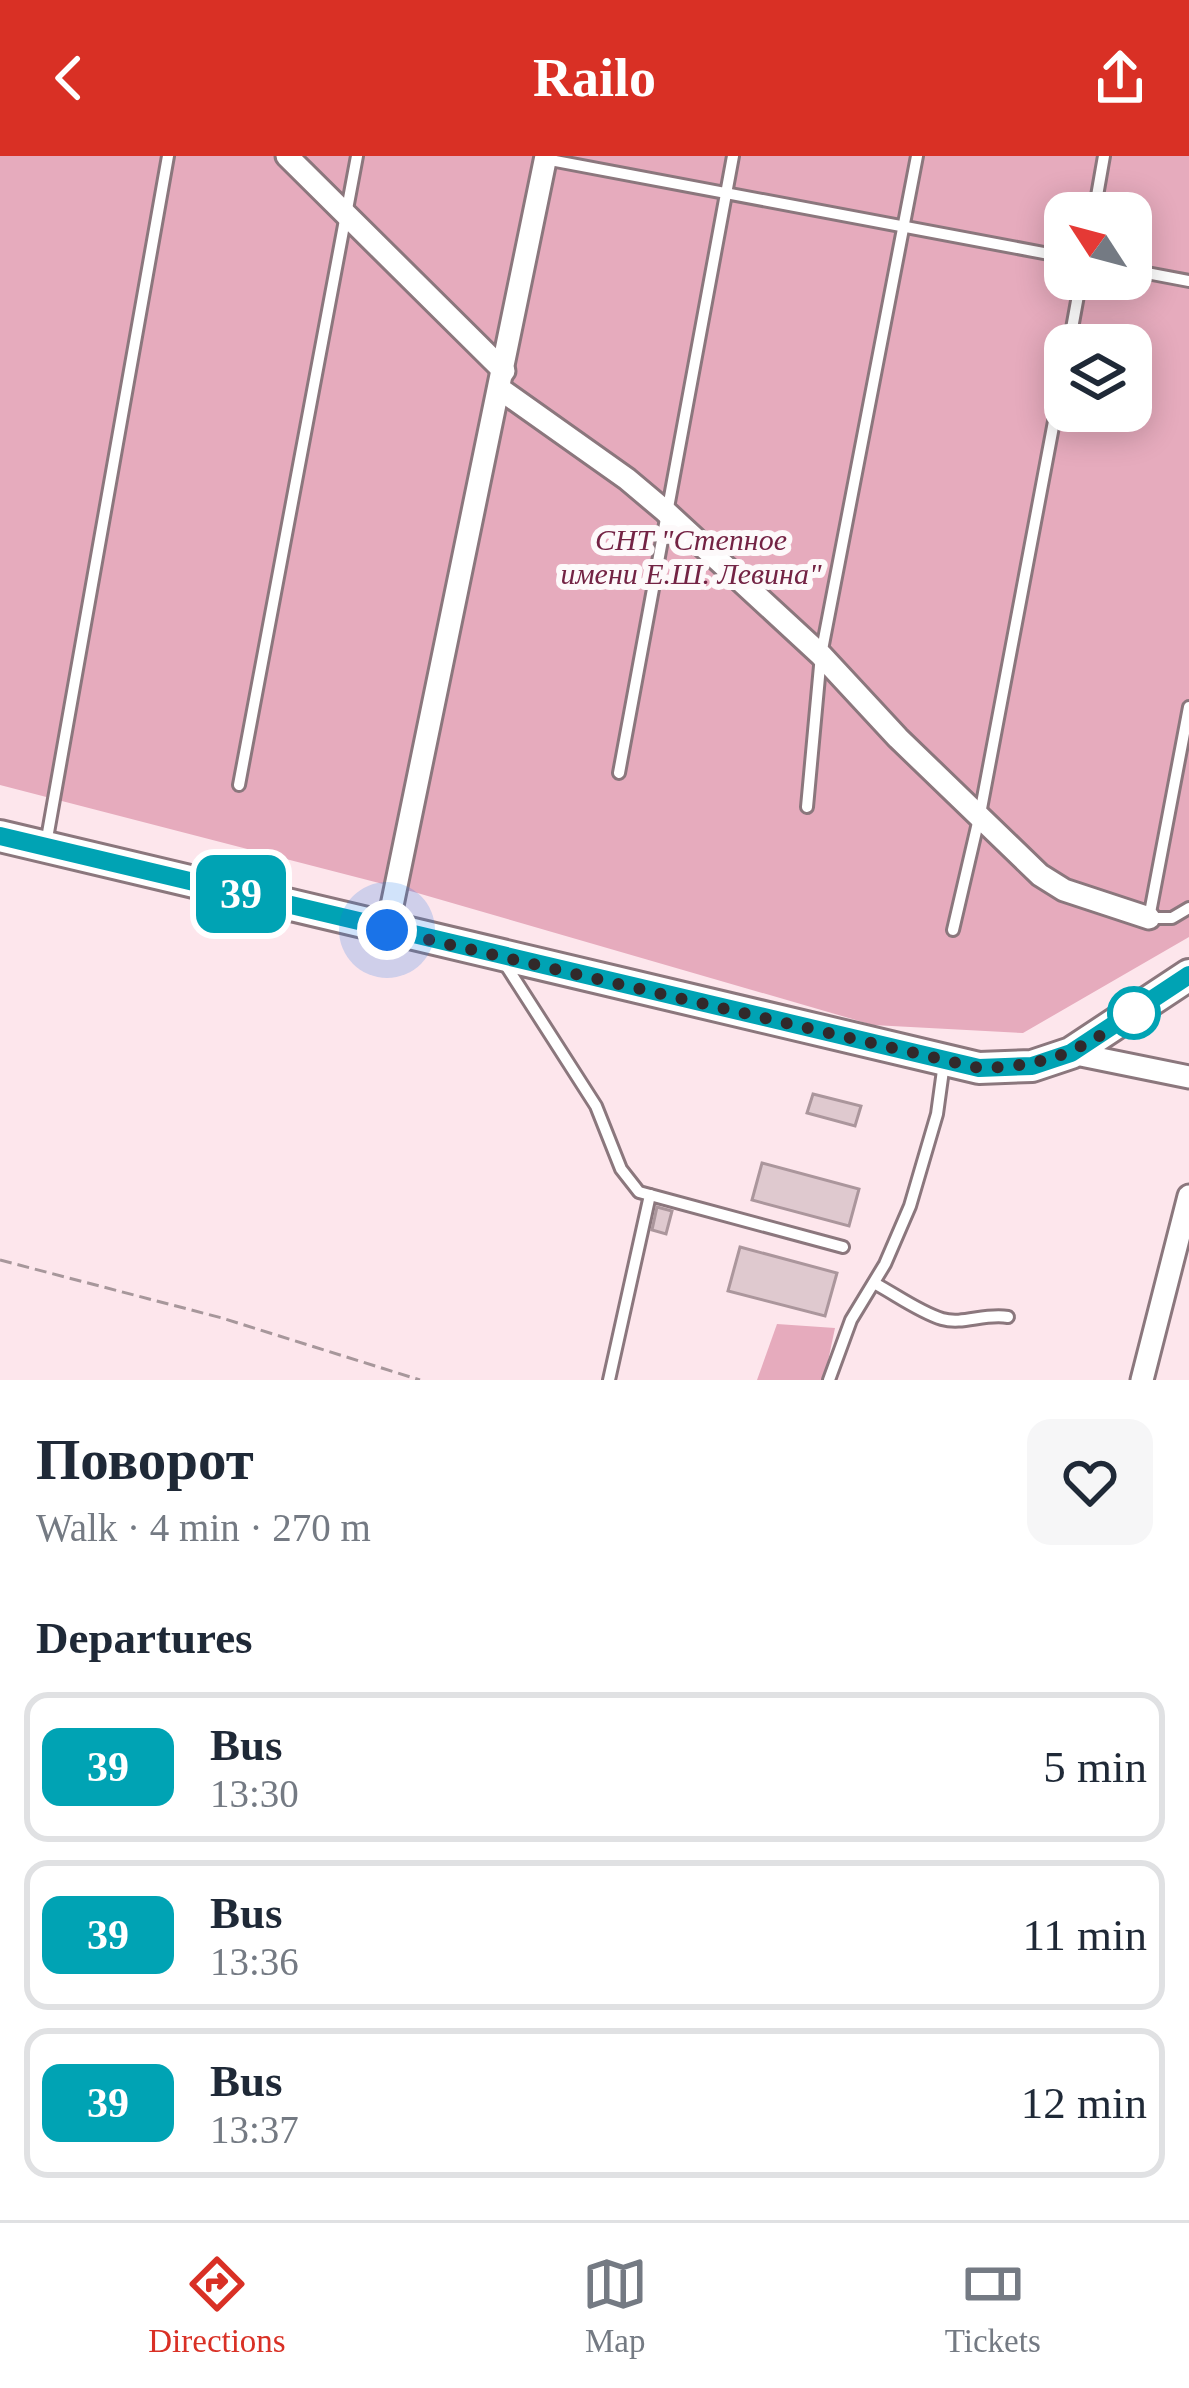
<!DOCTYPE html>
<html lang="en">
<head>
<meta charset="utf-8">
<style>
	body { margin:0; font-family:Georgia,serif; background:#f6f6f7; color:#1f2937; height:100vh; display:flex; flex-direction:column; font-size:45px; white-space:nowrap }
	* { box-sizing:border-box; margin:0 }
	p { font-size:39px; color:#747a83 }
	.icon { flex:none; width:66px; height:66px; fill:none; stroke:currentColor; stroke-width:2; stroke-linecap:round; stroke-linejoin:round }
	.map { position:relative; height:1224px; overflow:hidden }
	.drawer { display:flex; flex-direction:column; background:#fff; flex:1 }
	.drawer>* { flex:none }
	.badge { padding:0 24px; border-radius:18px; font-size:42px; line-height:78px }
	.needle { width:78px; rotate:306deg }
	.buttons { position:absolute; left:1044px; top:36px; display:grid; gap:24px }
	.buttons a { display:grid; place-items:center; width:108px; height:108px; border-radius:24px; background:#fff; box-shadow:0 6px 30px #0003; font-size:60px }
	.you { position:absolute; width:60px; height:60px; margin:-30px; border:9px solid #fff; border-radius:50%; background:#1a73e8; box-shadow:0 0 0 18px #1a73e833 }
	.map>.badge { position:absolute; translate:-50% -50%; box-shadow:0 0 0 6px #fff }
	h2 { padding:0 36px; font-size:45px; line-height:108px }
	.round { display:grid; place-items:center; flex:none; width:126px; height:126px; border-radius:24px; background:#f6f6f7 }
	.overview { display:flex; align-items:center; justify-content:space-between; height:204px; padding:0 36px }
	h1 { font-size:57px; font-weight:700; line-height:90px }
	ul { padding:0; list-style:none }
	li { display:flex; align-items:center; gap:36px; height:150px; margin:0 24px 18px; padding:0 12px; border:6px solid #e0e1e3; border-radius:24px }
	li div { flex:1 }
	li b { display:block; font-size:45px }
	li em { font-style:normal }
	li .badge { min-width:132px; font-weight:700; text-align:center }
	header { display:flex; justify-content:space-between; align-items:center; height:156px; padding:0 36px; background:#d93025; color:#fff; font-size:54px; font-weight:700 }
	.tabs { display:flex; justify-content:space-around; align-items:center; height:168px; border-top:3px solid #e0e1e3; background:#fff; font-size:33px; color:#747a83 }
	.tabs a { display:grid; justify-items:center; gap:6px }
	.tabs .current { color:#d93025 }
	.map>svg:first-child { display:block }
	.green { fill:#e6abbd; fill-rule:evenodd }
	.building { fill:#dfc9cf; stroke:#ab969c; stroke-width:3 }
	.lines { fill:none; stroke-linecap:round; stroke-linejoin:round }
	.lane-casing { stroke:#8b777d; stroke-width:16 }
	.street-casing { stroke:#8b777d; stroke-width:27 }
	.secondary-casing { stroke:#8b777d; stroke-width:36 }
	.path { stroke:#a7979b; stroke-width:3; stroke-dasharray:12 6; stroke-linecap:butt }
	.lane { stroke:#fff; stroke-width:10 }
	.street { stroke:#fff; stroke-width:21 }
	.secondary { stroke:#fff; stroke-width:30 }
	.line-casing { stroke:#fff; stroke-width:27 }
	.line { stroke:#00a3b4; stroke-width:18 }
	.walk { stroke:#31292b; stroke-width:12; stroke-dasharray:0 21.6 }
	.stop-dot { fill:#fff; stroke:#00a3b4; stroke-width:6 }
	.labels { text-anchor:middle; dominant-baseline:central; stroke-width:12; stroke-linejoin:round; paint-order:stroke }
	.park-label { font-size:30px; font-style:italic; fill:#732344; stroke:#fdf9fa }
</style>
</head>
<body>
<header><svg class="icon" aria-label="back" viewBox="0 0 24 24"><path d="M15 5l-7 7 7 7"/></svg>Railo<svg class="icon" aria-label="share" viewBox="0 0 24 24"><path d="M12 15V3M7 8l5-5 5 5M5 13v7h14v-7"/></svg></header>
<div class="map">
<svg width="1189" height="1224" viewBox="0 0 1189 1224">
	<rect width="100%" height="100%" fill="#fde6ec"/>
	<g class="green">
		<path d="M 0,0 L 1189,0 L 1189,781 L 1023,877 L 873,869 L 414,736 L 0,629 ZM 1065,57 L 1131,57 L 1131,123 L 1065,123 ZM 1065,189 L 1131,189 L 1131,255 L 1065,255 Z"/>
		<polygon points="777,1168 835,1172 824,1224 757,1224"/>
	</g>
	<g class="building">
		<polygon points="813,938 861,950 855,970 807,957"/>
		<polygon points="762,1007 859,1033 849,1070 752,1044"/>
		<polygon points="657,1051 672,1055 666,1078 652,1074"/>
		<polygon points="740,1091 837,1117 825,1160 728,1135"/>
	</g>
	<g class="lines">
		<g class="lane-casing">
			<g id="lane">
				<polyline points="545,3 1065,101"/>
				<polyline points="1094,57 1104,0"/>
				<polyline points="1131,114 1189,125"/>
				<polyline points="1069,189 1081,123"/>
				<polyline points="1189,551 1149,762 1172,762 1189,752"/>
				<polyline points="619,617 733,0"/>
				<polyline points="239,629 357,0"/>
				<polyline points="807,651 821,499 917,0"/>
				<polyline points="46,688 168,0"/>
				<polyline points="953,774 980,658 1065,207"/>
				<polyline points="505,808 596,950 621,1013 639,1036 843,1091"/>
				<path d="M 874,1127 C 895,1138 919,1156 942,1163 C 963,1169 984,1157 1008,1161"/>
				<polyline points="609,1224 650,1039"/>
				<polyline points="829,1224 851,1164 885,1108 910,1050 937,958 944,907"/>
			</g>
		</g>
		<g class="street-casing">
			<g id="street">
				<polyline points="287,0 504,215"/>
				<polyline points="500,233 627,323 665,355 821,499 898,582 1040,719 1064,734 1149,762"/>
				<polyline points="387,774 546,0"/>
				<polyline points="1071,897 1189,921"/>
				<polyline points="1142,1224 1189,1040"/>
			</g>
		</g>
		<g class="secondary-casing">
			<polyline id="secondary" points="0,680 979,912 1032,910 1071,897 1189,819"/>
		</g>
		<polyline class="path" points="0,1104 222,1162 420,1224"/>
		<use href="#lane" class="lane"/>
		<use href="#street" class="street"/>
		<use href="#secondary" class="secondary"/>
	</g>
	<g class="lines">
		<g class="line-casing">
			<polyline id="line" points="0,680 979,912 1032,910 1071,897 1189,819"/>
		</g>
		<use href="#line" class="line"/>
		<path class="walk" d="M 387,774 L 979,912 C 1049,910 1077,897 1134,857"/>
	</g>
	<circle class="stop-dot" cx="1134" cy="857" r="24"/>
	<g class="labels">
		<g class="park-label">
			<text x="691" y="383">СНТ "Степное<tspan x="691" dy="34">имени Е.Ш. Левина"</tspan></text>
		</g>
	</g>
</svg>
<div class="buttons">
<a><svg class="needle" viewBox="-14 -14 28 28"><path d="M0-13l5 13h-10z" fill="#e53935"/><path d="M0 13l5-13h-10z" fill="#747a83"/></svg></a>
<a><svg class="icon" aria-label="layers" viewBox="0 0 24 24"><path d="M12 4l9 5-9 5-9-5zM3 14l9 5 9-5"/></svg></a>
</div>
<div class="you" style="left:387px;top:774px"></div>
<b class="badge" style="left:241px;top:738px;background:#00a3b4;color:#fff">39</b>
</div>
<section class="drawer">
<div class="overview"><div><h1>Поворот</h1><p>Walk · 4 min · 270 m</p></div><a class="round"><svg class="icon" aria-label="heart" viewBox="0 0 24 24"><path d="M12 20l-8-8c-3-5 5-10 8-4 3-6 11-1 8 4z"/></svg></a></div>
<h2>Departures</h2>
<ul>
<li><span class="badge" style="background:#00a3b4;color:#fff">39</span><div><b>Bus</b><p>13:30</p></div><em>5 min</em></li>
<li><span class="badge" style="background:#00a3b4;color:#fff">39</span><div><b>Bus</b><p>13:36</p></div><em>11 min</em></li>
<li><span class="badge" style="background:#00a3b4;color:#fff">39</span><div><b>Bus</b><p>13:37</p></div><em>12 min</em></li>
</ul>
</section>
<nav class="tabs">
<a class="current"><svg class="icon" aria-label="directions" viewBox="0 0 24 24"><path d="M12 3l9 9-9 9-9-9zM9 14v-3h6M13 9l2 2-2 2"/></svg>Directions</a>
<a><svg class="icon" aria-label="map" viewBox="0 0 24 24"><path d="M3 6l6-2 6 2 6-2v14l-6 2-6-2-6 2zM9 4v14M15 6v14"/></svg>Map</a>
<a><svg class="icon" aria-label="tickets" viewBox="0 0 24 24"><path d="M3 7h18v10H3zM15 7v10"/></svg>Tickets</a>
</nav>
</body>
</html>
